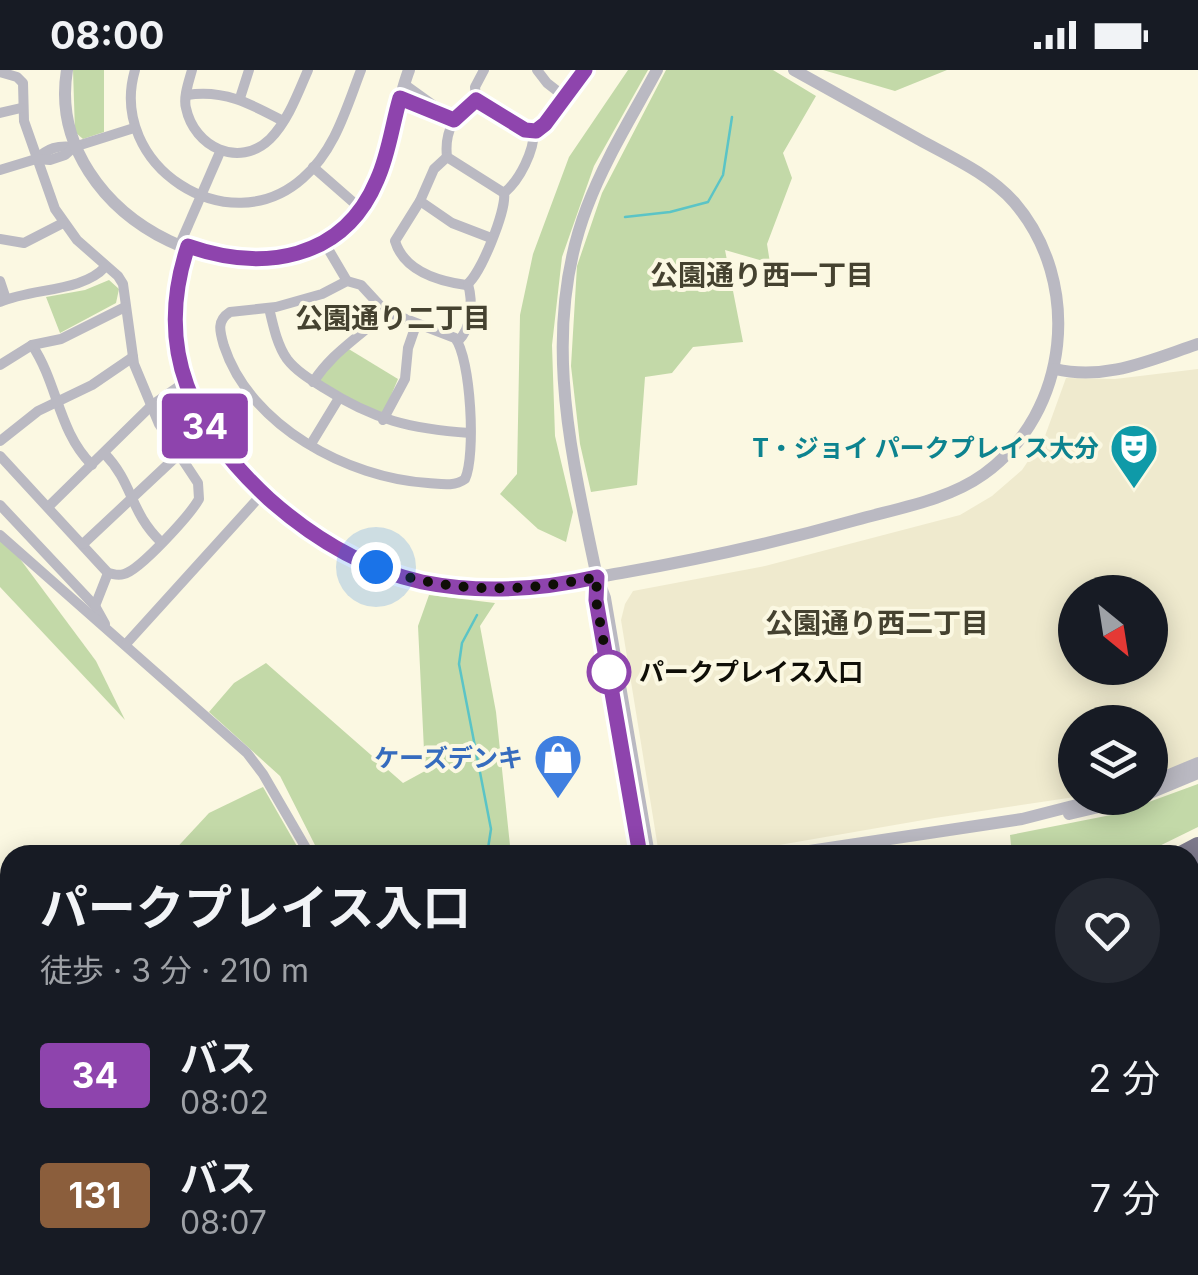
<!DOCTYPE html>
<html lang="ja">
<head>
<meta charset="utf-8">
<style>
	body { margin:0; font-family:Inter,"Noto Sans JP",sans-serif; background:#242831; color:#f1f3f6; height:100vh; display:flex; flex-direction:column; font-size:38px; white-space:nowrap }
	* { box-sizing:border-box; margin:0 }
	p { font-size:32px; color:#9ea1a6 }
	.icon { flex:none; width:55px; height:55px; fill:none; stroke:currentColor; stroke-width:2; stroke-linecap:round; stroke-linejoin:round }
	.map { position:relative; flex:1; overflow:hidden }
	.details { position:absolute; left:0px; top:775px; width:1200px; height:430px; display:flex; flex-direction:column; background:#171b24; border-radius:30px 30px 0 0; box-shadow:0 5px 25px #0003 }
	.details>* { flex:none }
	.badge { padding:0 20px; border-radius:8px; font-size:35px; line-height:65px }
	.needle { width:65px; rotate:150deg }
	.tools { position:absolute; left:1058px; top:505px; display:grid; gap:20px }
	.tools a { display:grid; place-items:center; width:110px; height:110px; border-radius:50%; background:#171b24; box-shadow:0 5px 25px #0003; font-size:50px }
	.you { position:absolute; width:50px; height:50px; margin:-25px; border:8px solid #fff; border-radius:50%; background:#1a73e8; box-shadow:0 0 0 15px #1a73e833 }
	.map>.badge { position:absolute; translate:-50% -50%; box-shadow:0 0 0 5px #fff }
	.round { display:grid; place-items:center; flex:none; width:105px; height:105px; border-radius:52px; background:#242831 }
	.headline { display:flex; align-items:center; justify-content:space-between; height:170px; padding:0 40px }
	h1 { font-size:48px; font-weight:700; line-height:75px }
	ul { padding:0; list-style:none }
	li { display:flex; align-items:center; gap:30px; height:120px; padding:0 40px }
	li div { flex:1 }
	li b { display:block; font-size:38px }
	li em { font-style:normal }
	li .badge { min-width:110px; font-weight:700; text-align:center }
	.status { display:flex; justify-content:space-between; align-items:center; height:70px; padding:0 50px; background:#171b24; direction:ltr }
	.status svg { height:28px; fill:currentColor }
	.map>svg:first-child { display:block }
	.built { fill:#efeace; fill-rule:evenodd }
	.green { fill:#c3d9a8 }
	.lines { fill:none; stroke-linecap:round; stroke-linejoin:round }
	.stream { stroke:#5bc4c6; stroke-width:2.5 }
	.river { stroke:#5bc4c6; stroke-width:18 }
	.minor { stroke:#bab9c2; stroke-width:10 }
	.tertiary { stroke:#bab9c2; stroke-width:12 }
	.secondary { stroke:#9d9aa7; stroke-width:15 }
	.trunk { stroke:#7e7a8c; stroke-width:18 }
	.motorway { stroke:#757184; stroke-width:20 }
	.line-casing { stroke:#fff; stroke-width:22 }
	.line { stroke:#8e44ad; stroke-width:15 }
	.walk { stroke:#0f0e07; stroke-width:10; stroke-dasharray:0 18 }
	.stop-dot { fill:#fff; stroke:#8e44ad; stroke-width:5 }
	.labels { text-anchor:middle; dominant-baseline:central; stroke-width:8; stroke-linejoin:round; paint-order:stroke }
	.culture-label { font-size:25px; font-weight:bold; fill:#0d838f; stroke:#fbf8e2; text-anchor:end }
	.stop-label { font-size:25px; font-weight:bold; fill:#0f0e07; stroke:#fbf8e2; text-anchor:start }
	.shop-label { font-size:25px; font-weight:bold; fill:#366cbe; stroke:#fbf8e2; text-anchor:end }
	.neighbourhood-label { font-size:28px; font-weight:bold; fill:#454230; stroke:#fbf8e2 }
</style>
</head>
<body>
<div class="status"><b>08:00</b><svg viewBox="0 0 49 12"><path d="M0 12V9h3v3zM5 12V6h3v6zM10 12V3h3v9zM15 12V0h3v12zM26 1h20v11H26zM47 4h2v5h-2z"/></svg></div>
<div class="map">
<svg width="1198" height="1205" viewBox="0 0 1198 1205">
	<rect width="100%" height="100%" fill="#fbf8e2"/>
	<path class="built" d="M 1198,299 L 1198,688 L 1150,707 L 1150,652 L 1075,652 L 1075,727 L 935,748 L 721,785 L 670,785 L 658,778 L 621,550 L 625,534 L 633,521 L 765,496 L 960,445 L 992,426 L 1022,400 L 1045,366 L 1066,308 L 1115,309 ZM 1075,522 L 1150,522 L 1150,598 L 1075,598 Z"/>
	<g class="green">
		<polygon points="73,0 104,0 104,62 83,69 75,62"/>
		<polygon points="628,0 648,0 594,96 562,187 552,275 555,366 573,442 566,472 538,459 500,424 517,404 520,245 533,184 569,87"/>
		<polygon points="666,0 773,0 816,26 783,83 792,108 767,174 770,193 725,180 743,272 693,277 672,303 645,307 637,415 591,422 580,374 571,296 577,196 602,123"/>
		<polygon points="823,0 947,0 895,21"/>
		<polygon points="109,210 119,219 116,233 60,263 46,227 85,220"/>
		<polygon points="347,278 398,309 382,347 317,311"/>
		<polygon points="0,462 96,591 125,650 0,517"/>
		<polygon points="429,525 495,533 480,556 496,642 511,785 320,785 280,706 209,642 234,613 266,593 403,713 425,701 418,556"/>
		<polygon points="1198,714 1198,757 1141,785 1012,785 1010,765 1116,744"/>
		<polygon points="263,717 302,785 170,785 209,743"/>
		<polygon points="1198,802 1198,898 1190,903 1190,806"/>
		<polygon points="10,828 10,964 0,962 0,836"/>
		<polygon points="1198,946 1198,1205 752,1205 752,1195 1190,1195 1190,950"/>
		<polygon points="10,1122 10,1195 13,1195 7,1205 0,1205 0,1127"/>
		<polygon points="467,1195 618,1195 598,1205 457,1205"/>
	</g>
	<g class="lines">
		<g class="stream">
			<polyline points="625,147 670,142 708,132 723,105 732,47"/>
			<polyline points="477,545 462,573 459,594 491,759 487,785"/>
		</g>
		<g class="river">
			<polyline points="1190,868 1198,864"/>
			<polyline points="0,1051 10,1044"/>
			<polyline points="502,1205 517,1195"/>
		</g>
		<g class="minor">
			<path d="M 135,0 C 107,95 228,175 303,108 C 335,80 346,39 361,0"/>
			<path d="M 192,0 C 189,11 183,27 186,38 C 194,77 239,99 270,69 C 288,51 298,23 308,0"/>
			<polyline points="537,0 547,13 565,27"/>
			<path d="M 0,2 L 17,7 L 23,13 L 24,51 L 55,139 L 77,170 L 118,206 L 123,214 L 134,294 L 159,354 L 198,413 L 199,429 C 190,445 140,500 124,504 C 117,506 115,504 108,503 L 0,386"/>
			<polyline points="404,14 454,50"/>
			<path d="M 187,25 C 224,19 251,34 283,51"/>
			<polyline points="240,28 249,0"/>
			<polyline points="400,28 439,44"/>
			<polyline points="476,29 525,60 536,61 545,54 585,0"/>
			<path d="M 476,29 C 455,43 444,61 447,87 L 504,123"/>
			<polyline points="476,29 475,17 484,0"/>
			<polyline points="0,43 21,38"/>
			<path d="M 447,87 L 434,99 L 420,131 L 395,171 C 404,201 437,211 466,215 C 480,207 507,139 504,123 C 520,110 534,81 534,61"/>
			<path d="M 36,89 C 49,78 57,75 74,77"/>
			<polyline points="313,97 353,132 363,136"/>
			<polyline points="0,100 36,89 50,90 65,85 74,77 134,58"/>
			<polyline points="420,131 452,153 491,168"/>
			<polyline points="0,169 24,173 63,153"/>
			<polyline points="324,172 347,211"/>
			<polyline points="180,174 220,82"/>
			<polyline points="0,211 6,229"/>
			<path d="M 0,232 C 31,218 83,222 105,197"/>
			<path d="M 269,238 C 273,255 277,275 287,289 C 296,301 311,310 324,318 C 374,350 411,359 470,363"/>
			<path d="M 458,271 C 472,258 473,232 468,214"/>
			<path d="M 32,275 C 58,314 58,361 92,395"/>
			<polyline points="0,295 32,275 61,269 125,237"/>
			<path d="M 313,312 C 335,279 359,269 385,241 L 455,268 C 471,288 476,386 465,409 C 454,417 441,414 428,413 C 348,408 250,356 224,276 C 220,262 216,251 230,242 L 276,237 L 322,224 L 347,211 L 361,215 L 385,241"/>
			<polyline points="383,350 405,309 408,278 416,255"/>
			<polyline points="0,371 38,341 92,315 133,287"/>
			<polyline points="311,374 339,328"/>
			<path d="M 104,383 C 134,414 129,441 161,472"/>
			<polyline points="0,435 95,536 105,554"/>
			<polyline points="48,437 152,335 185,312"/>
			<polyline points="0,465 247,683 263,704 310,785"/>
			<polyline points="83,474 178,385"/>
			<polyline points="95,536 108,503"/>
			<polyline points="126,574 263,423"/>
			<polyline points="0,1171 10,1169"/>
			<polyline points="210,1195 225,1197 241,1205"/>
			<polyline points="448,1205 459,1195"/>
		</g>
		<g class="tertiary">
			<path d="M 67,0 C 42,149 266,261 362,137 C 392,98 392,44 409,0"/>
			<path d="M 188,176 C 164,247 178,322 223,382 C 270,444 345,495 421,511 C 450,518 480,521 509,520 C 547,519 584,509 621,503 C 701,489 778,472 856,450 C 899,438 948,430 984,404 C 1070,342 1083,212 1014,132 C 989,104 953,88 920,70 C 878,47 836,23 794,0"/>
			<path d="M 1055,299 C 1106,311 1150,290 1198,274"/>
			<polyline points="1150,713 1198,693"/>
			<polyline points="1150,723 1198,703"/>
			<polyline points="1069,744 1137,728"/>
			<path d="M 649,785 L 605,528 L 597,507 C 571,383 540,260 587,137 C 605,89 633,45 657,0"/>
			<polyline points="783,785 1022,749 1104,728"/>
		</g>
		<g class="secondary">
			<polyline points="707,1195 709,1205"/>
			<polyline points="720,1195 721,1205"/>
		</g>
		<g class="trunk">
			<polyline points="1181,785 1198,776"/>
			<polyline points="1190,797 1198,792"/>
			<polyline points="0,985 10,986"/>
			<polyline points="0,1000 10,1001"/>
		</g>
		<g class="motorway">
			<polyline points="1190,920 1198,916"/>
			<polyline points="1190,939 1198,934"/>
			<polyline points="631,1205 651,1195"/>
			<polyline points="672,1205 692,1195"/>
		</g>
	</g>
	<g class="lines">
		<g class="line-casing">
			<path id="line" d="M 585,0 L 545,54 L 536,61 L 525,60 L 476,30 L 454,50 L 400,28 C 392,55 389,84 377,110 C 343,191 262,202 188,176 C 153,280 193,359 269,429 C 313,468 364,499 422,512 C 481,524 539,520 597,507 L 596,530 L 640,785"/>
		</g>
		<use href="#line" class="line"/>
		<path class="walk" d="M 376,497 C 449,524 521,523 597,507 L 596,530 L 609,602"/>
	</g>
	<defs>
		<g id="theatre-pin" transform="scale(2.5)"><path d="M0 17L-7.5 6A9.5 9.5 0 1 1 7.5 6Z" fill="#0f9aa8" stroke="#fbf8e2"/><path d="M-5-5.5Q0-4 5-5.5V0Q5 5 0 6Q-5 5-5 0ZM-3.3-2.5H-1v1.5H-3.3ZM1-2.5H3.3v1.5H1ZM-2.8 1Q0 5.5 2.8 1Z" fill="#fff"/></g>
		<g id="shop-pin" transform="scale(2.5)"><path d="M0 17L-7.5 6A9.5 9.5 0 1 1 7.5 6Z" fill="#3f7fe0" stroke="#fbf8e2"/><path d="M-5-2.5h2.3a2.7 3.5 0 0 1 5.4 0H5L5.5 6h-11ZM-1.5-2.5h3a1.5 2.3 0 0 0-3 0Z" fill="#fff"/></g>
	</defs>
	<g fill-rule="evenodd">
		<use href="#theatre-pin" x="1134" y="378"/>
		<use href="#shop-pin" x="558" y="688"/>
	</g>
	<circle class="stop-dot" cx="609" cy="602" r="20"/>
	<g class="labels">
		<g class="culture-label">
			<text x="1099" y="378">T・ジョイ パークプレイス大分</text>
		</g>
		<g class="stop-label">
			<text x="639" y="602">パークプレイス入口</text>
		</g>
		<g class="shop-label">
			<text x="523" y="688">ケーズデンキ</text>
		</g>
		<g class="neighbourhood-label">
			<text x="762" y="205">公園通り西一丁目</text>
			<text x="393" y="248">公園通り二丁目</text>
			<text x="877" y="553">公園通り西二丁目</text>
		</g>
	</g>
</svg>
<div class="tools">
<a><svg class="needle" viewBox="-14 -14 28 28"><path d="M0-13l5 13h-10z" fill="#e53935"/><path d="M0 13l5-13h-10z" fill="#9ea1a6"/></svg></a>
<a><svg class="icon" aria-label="layers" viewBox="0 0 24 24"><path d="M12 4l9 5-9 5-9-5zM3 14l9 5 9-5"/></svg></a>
</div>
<div class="you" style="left:376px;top:497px"></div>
<b class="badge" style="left:205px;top:356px;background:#8e44ad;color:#fff">34</b>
<section class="details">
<div class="headline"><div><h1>パークプレイス入口</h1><p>徒歩 · 3 分 · 210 m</p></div><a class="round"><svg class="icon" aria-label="heart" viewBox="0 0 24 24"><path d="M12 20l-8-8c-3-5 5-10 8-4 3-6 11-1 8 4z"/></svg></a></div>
<ul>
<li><span class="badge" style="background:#8e44ad;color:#fff">34</span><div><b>バス</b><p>08:02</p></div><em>2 分</em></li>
<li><span class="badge" style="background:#8b5e3c;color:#fff">131</span><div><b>バス</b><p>08:07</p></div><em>7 分</em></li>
</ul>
</section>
</div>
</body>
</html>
